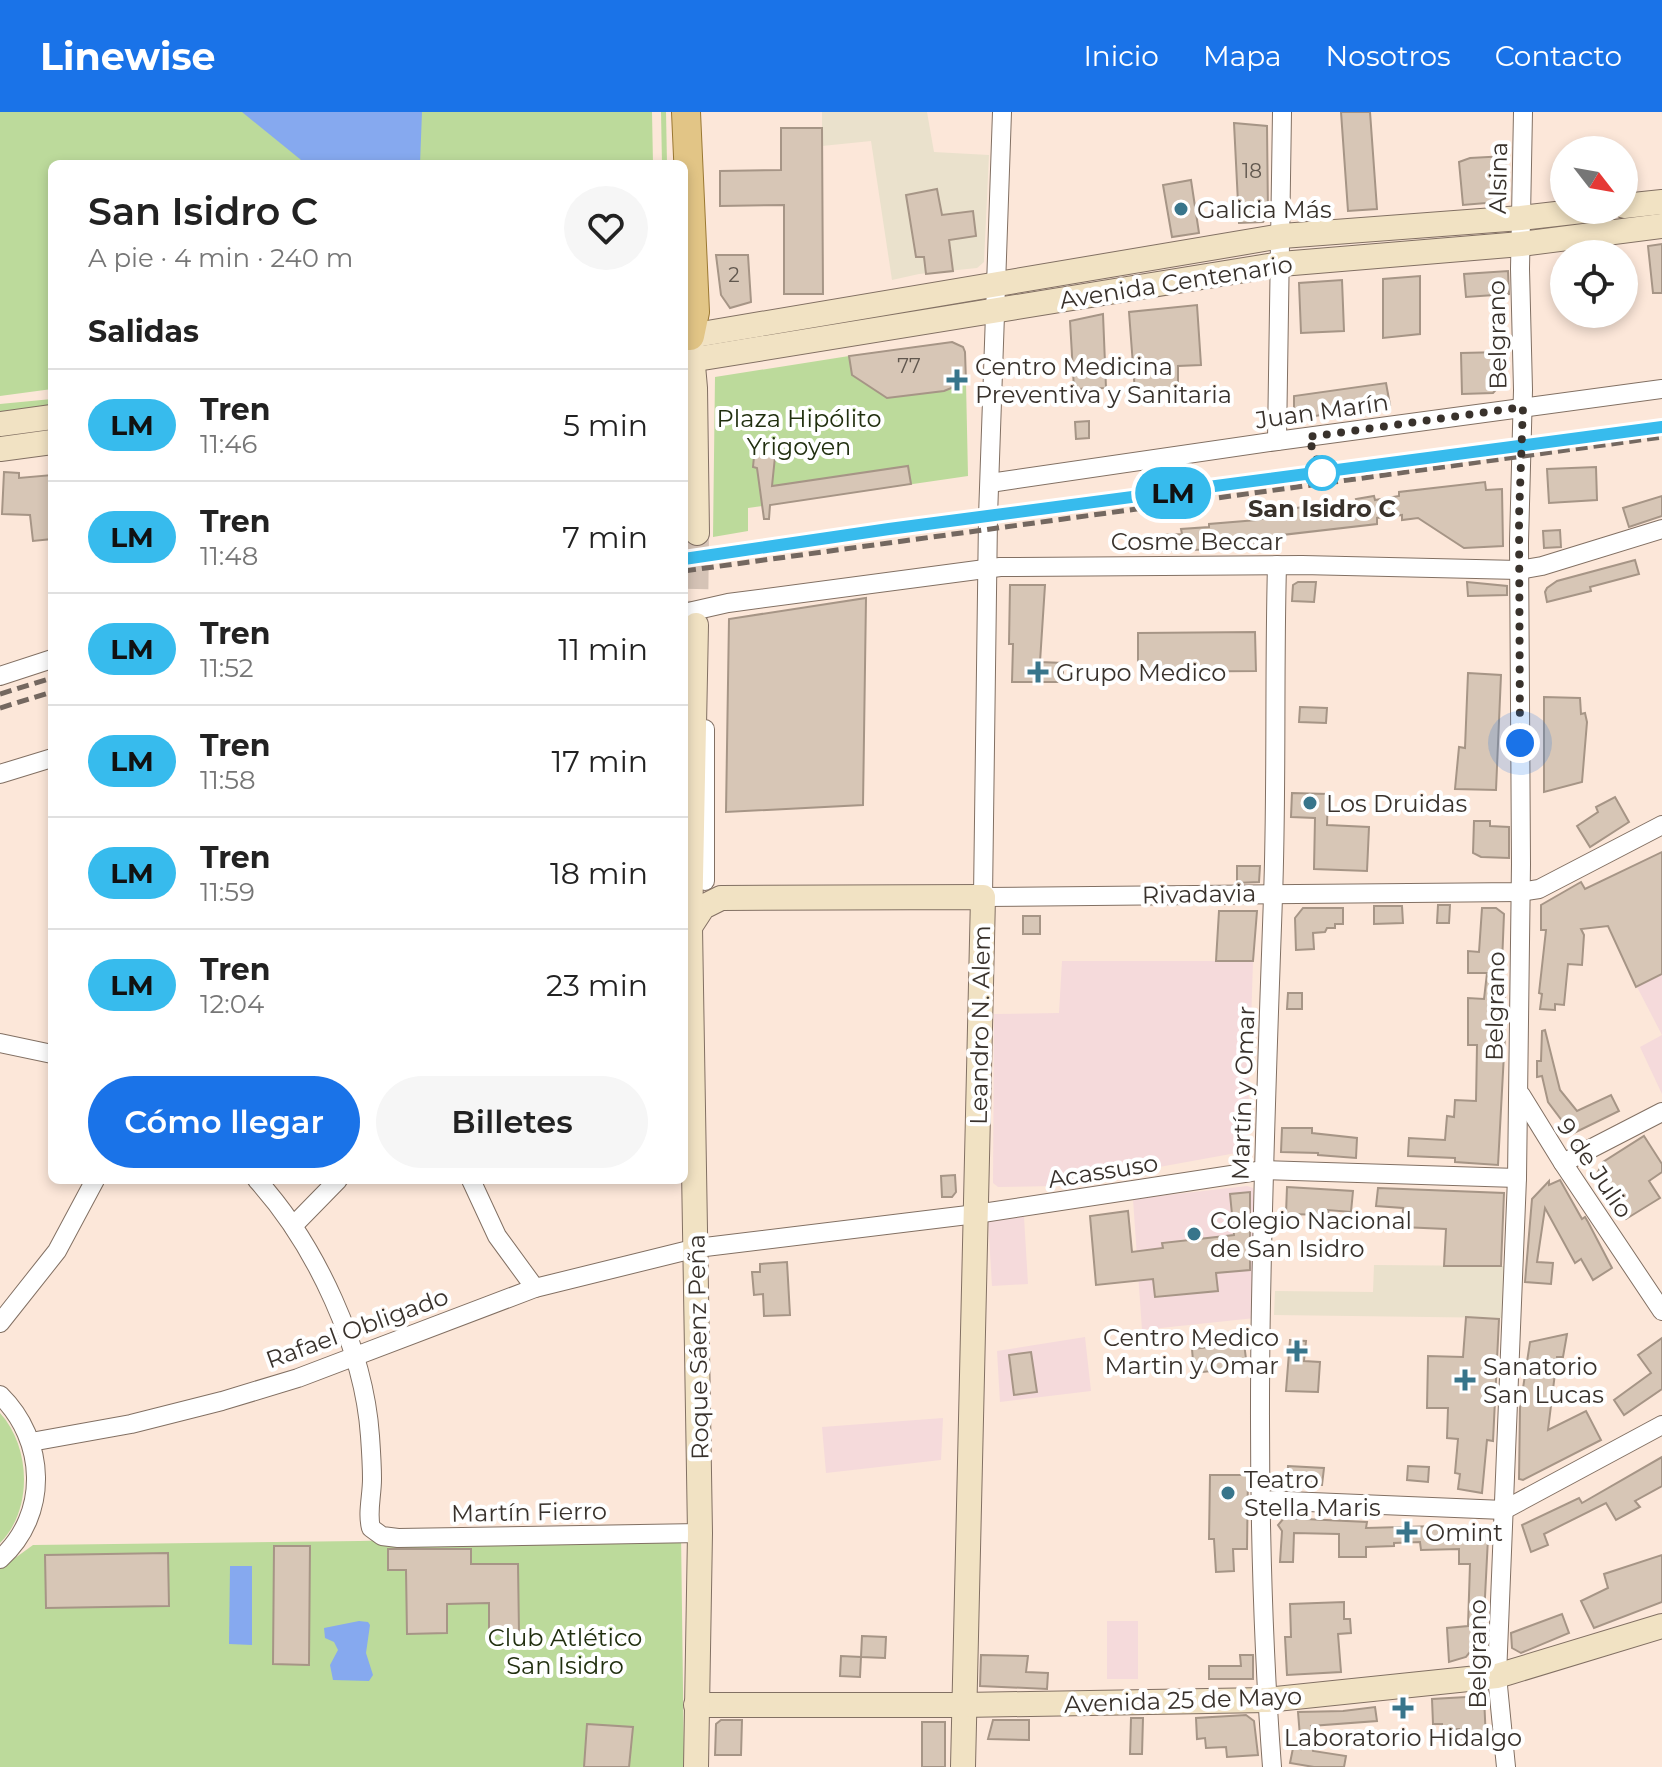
<!DOCTYPE html>
<html lang="es">
<head>
<meta charset="utf-8">
<style>
	body { margin:0; font-family:Montserrat,sans-serif; background:#f6f6f6; color:#222; height:100vh; display:flex; flex-direction:column; font-size:30px; white-space:nowrap }
	* { box-sizing:border-box; margin:0 }
	p { font-size:26px; color:#767676 }
	.icon { flex:none; width:44px; height:44px; fill:none; stroke:currentColor; stroke-width:2; stroke-linecap:round; stroke-linejoin:round }
	.map { position:relative; flex:1; overflow:hidden }
	.panel { position:absolute; left:48px; top:48px; width:640px; height:1024px; display:flex; flex-direction:column; background:#fff; border-radius:12px; box-shadow:0 4px 12px #0003 }
	.panel>* { flex:none }
	.badge { padding:0 16px; border-radius:26px; font-size:28px; line-height:52px }
	.needle { width:52px; rotate:121deg }
	.fabs { position:absolute; left:1550px; top:24px; display:grid; gap:16px }
	.fabs a { display:grid; place-items:center; width:88px; height:88px; border-radius:50%; background:#fff; box-shadow:0 4px 12px #0003; font-size:40px }
	.you { position:absolute; width:40px; height:40px; margin:-20px; border:6px solid #fff; border-radius:50%; background:#1a73e8; box-shadow:0 0 0 12px #1a73e833 }
	.map>.badge { position:absolute; translate:-50% -50%; box-shadow:0 0 0 4px #fff }
	h2 { padding:0 40px; font-size:30px; line-height:72px }
	.round { display:grid; place-items:center; flex:none; width:84px; height:84px; border-radius:42px; background:#f6f6f6 }
	.summary { display:flex; align-items:center; justify-content:space-between; height:136px; padding:0 40px }
	h1 { font-size:38px; font-weight:600; line-height:60px }
	.button { display:flex; gap:16px; margin-top:auto; padding:16px 40px }
	.button a { flex:1; height:92px; border-radius:48px; background:#1a73e8; color:#fff; font-size:32px; font-weight:600; line-height:92px; text-align:center }
	.button a+a { background:#f6f6f6; color:#222 }
	ul { padding:0; list-style:none }
	li { display:flex; align-items:center; gap:24px; height:112px; padding:0 40px; border-top:2px solid #e0e0e0 }
	li div { flex:1 }
	li b { display:block; font-size:30px }
	li em { font-style:normal }
	li .badge { min-width:88px; font-weight:700; text-align:center }
	header { display:flex; align-items:center; gap:48px; box-sizing:border-box; height:112px; padding:0 40px; background:#1a73e8; color:#fff }
	header strong { font-size:38px }
	nav { display:flex; gap:44px; margin-inline-start:auto; font-size:28px }
	.map>svg:first-child { display:block }
	.commercial { fill:#eae1cc }
	.education { fill:#f5dadb }
	.green { fill:#bcda9b }
	.water { fill:#86a9ef }
	.building { fill:#d7c6b6; stroke:#a69586; stroke-width:2 }
	.lines { fill:none; stroke-linecap:round; stroke-linejoin:round }
	.secondary-tunnel { stroke:#d5c3b6; stroke-width:24; stroke-dasharray:24 12; stroke-linecap:butt }
	.minor-casing { stroke:#827063; stroke-width:20 }
	.secondary-casing { stroke:#827063; stroke-width:26 }
	.primary-casing { stroke:#9a7832; stroke-width:30 }
	.minor { stroke:#fff; stroke-width:18 }
	.secondary { stroke:#f1e2c3; stroke-width:24 }
	.primary { stroke:#e2c586; stroke-width:28 }
	.rail { stroke:#746860; stroke-width:5; stroke-dasharray:12 6; stroke-linecap:butt }
	.line-casing { stroke:#fff; stroke-width:18 }
	.line { stroke:#37bbed; stroke-width:12 }
	.walk { stroke:#39322c; stroke-width:8; stroke-dasharray:0 14.4 }
	.poi-dot { fill:#38758b; stroke:#fff; stroke-width:3 }
	.stop-dot { fill:#fff; stroke:#37bbed; stroke-width:4 }
	.labels { text-anchor:middle; dominant-baseline:central; stroke-width:8; stroke-linejoin:round; paint-order:stroke }
	.number-label { font-size:20px; fill:#60574e }
	.street-label { font-size:24px; fill:#39322c; stroke:#fff }
	.poi-label { font-size:24px; fill:#39322c; stroke:#fff; text-anchor:start }
	.park-label { font-size:24px; fill:#212f0f; stroke:#fff }
	.stop-label { font-size:24px; font-weight:bold; fill:#39322c; stroke:#fff }
</style>
</head>
<body>
<header>
<strong>Linewise</strong>
<nav><a>Inicio</a><a>Mapa</a><a>Nosotros</a><a>Contacto</a></nav>
</header>
<div class="map">
<svg width="1662" height="1655" viewBox="0 0 1662 1655">
	<rect width="100%" height="100%" fill="#fce7d9"/>
	<g class="commercial">
		<polygon points="822,0 927,0 934,40 989,43 984,150 977,156 919,162 892,168 871,29 822,34"/>
		<polygon points="1374,1153 1507,1154 1506,1206 1274,1203 1275,1179 1373,1180"/>
	</g>
	<g class="education">
		<polygon points="1662,741 1662,982 1640,935 1662,923 1637,875"/>
		<polygon points="1062,849 1253,849 1247,1039 1055,1074 998,1075 993,1071 994,902 1059,901"/>
		<polygon points="1247,1074 1253,1076 1255,1206 1142,1218 1133,1087"/>
		<polygon points="1024,1105 1028,1172 992,1174 988,1107"/>
		<polygon points="1085,1225 1091,1279 1000,1290 997,1239"/>
		<polygon points="943,1306 941,1348 826,1361 822,1315"/>
		<rect x="1107" y="1509" width="31" height="58"/>
	</g>
	<g class="green">
		<polygon points="0,0 652,0 653,52 52,52 52,277 0,284"/>
		<polygon points="661,0 666,0 667,52 662,52"/>
		<polygon points="849,244 852,263 887,286 937,280 966,270 968,364 748,396 748,419 713,425 715,265"/>
		<polygon points="52,287 52,294 0,300 0,292"/>
		<path d="M 0,1301 C 31,1335 33,1398 0,1431 Z"/>
		<polygon points="681,1421 684,1655 0,1655 0,1457 33,1433 360,1429"/>
	</g>
	<g class="water">
		<polygon points="242,0 422,0 420,52 306,52"/>
		<polygon points="230,1454 252,1454 252,1533 229,1532"/>
		<polygon points="359,1509 368,1510 370,1513 366,1541 373,1563 369,1569 333,1568 330,1553 338,1538 334,1530 325,1526 324,1516"/>
	</g>
	<g class="building">
		<polygon points="1341,0 1370,0 1377,97 1348,99"/>
		<polygon points="1234,11 1267,14 1268,104 1263,110 1239,111"/>
		<polygon points="781,16 822,16 823,182 784,182 784,93 720,94 720,59 781,58"/>
		<polygon points="1506,44 1507,80 1503,87 1498,90 1463,93 1459,50 1470,46"/>
		<polygon points="1191,68 1199,121 1172,125 1163,73"/>
		<polygon points="937,77 942,103 973,99 976,124 949,128 953,159 926,162 924,145 916,145 906,83"/>
		<polygon points="1662,132 1662,181 1653,181 1648,134"/>
		<polygon points="716,143 748,143 751,190 730,196 721,183"/>
		<polygon points="1508,159 1509,182 1466,185 1464,162"/>
		<polygon points="1420,164 1420,222 1383,226 1383,167"/>
		<polygon points="1342,168 1344,219 1301,221 1299,171"/>
		<polygon points="1197,193 1201,253 1178,254 1178,277 1135,280 1129,200"/>
		<polygon points="1103,202 1106,276 1074,277 1070,209"/>
		<polygon points="952,230 963,235 965,240 966,270 944,279 887,286 852,263 849,244"/>
		<polygon points="1502,240 1505,268 1493,281 1462,282 1461,241"/>
		<polygon points="1386,271 1390,293 1294,307 1294,284"/>
		<polygon points="1089,309 1089,326 1076,327 1075,310"/>
		<polygon points="755,334 776,335 772,374 908,354 911,372 770,393 769,407 764,407 757,356 753,355"/>
		<polygon points="1596,355 1597,388 1549,391 1547,357"/>
		<polygon points="4,360 19,361 19,366 52,363 52,427 33,429 30,403 2,402"/>
		<polygon points="1485,370 1486,378 1502,377 1503,434 1464,436 1418,406 1402,408 1402,403 1377,406 1377,412 1256,426 1256,434 1248,436 1163,439 1163,423 1182,422 1181,417 1209,415 1209,412 1257,408 1275,404 1275,398 1357,390 1356,387 1374,384 1375,388 1399,384 1399,380"/>
		<polygon points="1662,384 1662,404 1629,415 1623,396"/>
		<polygon points="1560,418 1561,435 1544,436 1543,419"/>
		<polygon points="1635,448 1639,462 1590,475 1591,479 1547,490 1545,480 1547,476 1557,469"/>
		<polygon points="1298,470 1316,470 1314,490 1292,489 1293,473"/>
		<polygon points="1467,470 1507,474 1507,483 1468,484"/>
		<polygon points="1010,473 1045,473 1040,550 1063,551 1063,570 1012,570 1013,532 1009,532"/>
		<polygon points="866,486 863,693 726,700 729,507"/>
		<polygon points="1255,520 1256,559 1138,560 1138,521"/>
		<polygon points="1468,561 1501,563 1496,678 1455,677 1459,635 1465,636"/>
		<polygon points="1544,585 1580,586 1581,602 1585,601 1587,610 1582,670 1544,680"/>
		<polygon points="1300,595 1327,596 1326,611 1299,610"/>
		<polygon points="1292,681 1328,682 1327,713 1369,715 1367,759 1314,757 1315,706 1291,705"/>
		<polygon points="1615,685 1629,710 1590,735 1577,714 1598,700 1596,695"/>
		<polygon points="1474,709 1490,709 1490,714 1509,715 1509,746 1481,745 1473,741"/>
		<polygon points="1662,740 1662,862 1636,875 1608,814 1581,817 1584,823 1582,853 1568,852 1564,893 1555,892 1555,898 1540,897 1542,882 1539,881 1546,818 1541,818 1541,793 1581,770 1585,777"/>
		<polygon points="1237,754 1260,754 1259,770 1237,771"/>
		<polygon points="1438,793 1450,793 1449,811 1437,811"/>
		<polygon points="1374,794 1402,794 1403,811 1374,812"/>
		<polygon points="1303,796 1343,796 1343,812 1335,812 1335,816 1327,816 1325,820 1313,821 1314,837 1296,838 1295,806"/>
		<polygon points="1482,796 1496,796 1504,802 1501,876 1505,876 1505,923 1498,1053 1455,1050 1455,1046 1408,1044 1409,1026 1445,1028 1447,1004 1454,1005 1455,988 1476,989 1477,933 1468,933 1468,886 1484,887 1487,861 1468,861 1468,839 1479,840"/>
		<polygon points="1219,799 1257,799 1253,849 1216,849"/>
		<rect x="1023" y="804" width="17" height="18"/>
		<polygon points="1288,881 1302,881 1302,897 1287,897"/>
		<polygon points="1545,918 1560,978 1577,999 1611,983 1619,999 1572,1022 1548,990 1542,964 1537,965 1537,949 1541,949 1542,919"/>
		<polygon points="1282,1016 1312,1016 1312,1021 1357,1026 1356,1046 1318,1043 1318,1041 1281,1040"/>
		<polygon points="1644,1024 1662,1052 1662,1060 1649,1069 1660,1086 1626,1107 1597,1062 1603,1050"/>
		<polygon points="955,1063 956,1080 952,1085 942,1085 941,1064"/>
		<polygon points="1560,1068 1582,1107 1585,1105 1588,1110 1612,1156 1593,1168 1581,1147 1575,1151 1545,1096 1537,1150 1553,1151 1551,1172 1525,1170 1532,1087 1549,1069 1549,1073"/>
		<polygon points="1287,1075 1353,1079 1351,1100 1328,1098 1329,1103 1286,1102"/>
		<polygon points="1378,1076 1504,1081 1501,1154 1444,1154 1446,1117 1402,1115 1403,1096 1376,1094"/>
		<polygon points="1250,1080 1250,1158 1216,1161 1218,1179 1155,1185 1153,1167 1096,1173 1090,1104 1128,1099 1132,1140 1163,1136 1162,1131 1234,1123 1230,1082"/>
		<polygon points="787,1150 790,1203 764,1204 763,1182 754,1183 752,1160 760,1160 760,1152"/>
		<polygon points="1466,1205 1499,1207 1493,1329 1487,1328 1482,1381 1458,1377 1460,1362 1455,1361 1458,1327 1447,1326 1448,1296 1427,1296 1428,1244 1463,1245"/>
		<polygon points="1567,1222 1563,1245 1557,1245 1548,1318 1586,1299 1601,1328 1523,1368 1519,1367 1520,1296 1530,1230"/>
		<polygon points="1662,1226 1662,1277 1624,1303 1614,1288 1651,1261 1638,1243"/>
		<polygon points="1290,1228 1306,1229 1304,1249 1320,1250 1318,1280 1286,1279"/>
		<polygon points="1244,1231 1247,1255 1194,1261 1192,1237"/>
		<polygon points="1031,1240 1037,1280 1014,1283 1009,1243"/>
		<polygon points="1662,1345 1662,1374 1635,1389 1640,1395 1616,1408 1606,1391 1544,1422 1548,1433 1531,1440 1522,1413 1579,1386 1582,1391"/>
		<polygon points="1288,1354 1324,1356 1322,1373 1287,1371"/>
		<polygon points="1408,1354 1429,1355 1428,1370 1407,1368"/>
		<polygon points="1210,1363 1248,1363 1247,1437 1233,1437 1234,1459 1216,1460 1214,1427 1209,1427"/>
		<polygon points="1284,1406 1367,1410 1366,1416 1437,1414 1437,1417 1479,1419 1488,1426 1483,1524 1466,1545 1449,1550 1447,1516 1468,1514 1470,1452 1459,1452 1459,1437 1421,1438 1420,1430 1394,1431 1394,1434 1366,1435 1366,1445 1339,1445 1339,1422 1294,1421 1293,1450 1280,1450 1282,1419 1278,1413"/>
		<polygon points="274,1434 310,1434 309,1553 273,1552"/>
		<polygon points="388,1437 471,1437 471,1452 518,1452 519,1521 489,1522 489,1491 447,1492 447,1521 407,1522 406,1458 388,1458"/>
		<polygon points="168,1441 169,1494 46,1496 45,1443"/>
		<polygon points="1662,1443 1662,1490 1594,1516 1581,1489 1608,1476 1604,1462"/>
		<polygon points="1344,1490 1344,1507 1350,1507 1351,1521 1338,1522 1341,1560 1287,1563 1285,1525 1291,1525 1290,1492"/>
		<polygon points="1562,1502 1569,1521 1521,1541 1512,1536 1511,1521"/>
		<polygon points="862,1524 886,1525 885,1546 861,1545"/>
		<polygon points="981,1543 1028,1544 1026,1560 1048,1561 1047,1577 980,1574"/>
		<polygon points="1240,1543 1253,1543 1253,1567 1209,1567 1209,1554 1241,1554"/>
		<polygon points="841,1544 861,1545 860,1565 840,1564"/>
		<polygon points="1484,1584 1486,1629 1460,1630 1459,1617 1442,1618 1442,1612 1433,1612 1432,1587"/>
		<polygon points="1375,1595 1377,1609 1311,1614 1313,1639 1346,1644 1344,1655 1314,1655 1290,1651 1293,1636 1301,1637 1298,1600 1343,1599"/>
		<polygon points="1246,1603 1254,1609 1258,1643 1227,1645 1226,1635 1206,1636 1205,1626 1197,1627 1196,1606"/>
		<polygon points="1131,1606 1143,1606 1142,1642 1130,1642"/>
		<polygon points="721,1608 742,1608 741,1643 715,1643 716,1612"/>
		<polygon points="993,1608 1029,1608 1029,1628 988,1627"/>
		<rect x="922" y="1610" width="23" height="45"/>
		<polygon points="587,1612 633,1615 629,1655 584,1655"/>
	</g>
	<g class="lines">
		<polyline class="secondary-tunnel" points="696,513 697,421"/>
		<g class="minor-casing">
			<g id="minor">
				<polyline points="1002,0 988,405 983,785 1520,780 1539,777 1662,713"/>
				<polyline points="1277,329 1282,0"/>
				<polyline points="990,371 1277,329 1662,277"/>
				<polyline points="684,501 728,491 1000,455 1302,453 1519,458 1542,454 1662,417"/>
				<polyline points="0,564 52,547"/>
				<polyline points="0,662 52,646"/>
				<polyline points="705,769 705,617"/>
				<polyline points="0,931 52,942"/>
				<polyline points="1521,983 1563,1051 1662,1199"/>
				<polyline points="1563,1051 1662,1000"/>
				<path d="M 257,1068 C 316,1133 364,1237 370,1324 C 371,1338 372,1353 372,1367 C 372,1384 367,1401 371,1416 L 382,1424 L 398,1426 L 700,1421"/>
				<polyline points="471,1068 497,1124 535,1176"/>
				<polyline points="293,1114 338,1068"/>
				<polyline points="0,1211 57,1139 95,1068"/>
				<path d="M 0,1283 C 46,1328 50,1402 0,1447"/>
				<polyline points="31,1330 131,1312 222,1289 298,1266 535,1176 697,1136 976,1102 1264,1058 1517,1066"/>
				<polyline points="1261,1388 1504,1398 1662,1313"/>
				<path d="M 1272,1655 C 1250,1366 1263,1075 1273,785 C 1277,675 1274,564 1277,453"/>
				<polyline points="1506,1655 1497,1564 1517,1066 1521,752 1519,430 1523,278 1520,157 1523,0"/>
			</g>
		</g>
		<g class="secondary-casing">
			<g id="secondary">
				<polyline points="1624,94 1662,90"/>
				<polyline points="684,225 1282,124 1521,106 1591,98"/>
				<polyline points="691,231 695,276 697,421"/>
				<polyline points="684,249 1281,152 1521,132 1662,114"/>
				<polyline points="0,312 52,305"/>
				<polyline points="0,337 52,330"/>
				<polyline points="690,815 703,795 721,786 983,785 963,1655"/>
				<polyline points="696,1593 963,1593 1267,1588 1497,1564 1662,1514"/>
				<polyline points="696,1655 700,1421 690,815 696,513"/>
			</g>
		</g>
		<g class="primary-casing">
			<polyline id="primary" points="686,0 695,200 690,224"/>
		</g>
		<use href="#minor" class="minor"/>
		<use href="#secondary" class="secondary"/>
		<use href="#primary" class="primary"/>
		<g class="rail">
			<polyline points="684,459 1662,325"/>
			<polyline points="0,582 52,566"/>
			<polyline points="0,596 52,580"/>
		</g>
	</g>
	<g class="lines">
		<g class="line-casing">
			<polyline id="line" points="684,447 889,417 1662,315"/>
		</g>
		<use href="#line" class="line"/>
		<polyline class="walk" points="1322,361 1308,325 1523,295 1519,405 1520,631"/>
	</g>
	<g class="poi-dot">
		<circle cx="1181" cy="97" r="8"/>
		<path d="M953 256h8v8h8v8h-8v8h-8v-8h-8v-8h8z"/>
		<path d="M1034 548h8v8h8v8h-8v8h-8v-8h-8v-8h8z"/>
		<circle cx="1310" cy="691" r="8"/>
		<circle cx="1194" cy="1122" r="8"/>
		<path d="M1293 1227h8v8h8v8h-8v8h-8v-8h-8v-8h8z"/>
		<path d="M1461 1256h8v8h8v8h-8v8h-8v-8h-8v-8h8z"/>
		<circle cx="1228" cy="1381" r="8"/>
		<path d="M1403 1408h8v8h8v8h-8v8h-8v-8h-8v-8h8z"/>
		<path d="M1399 1584h8v8h8v8h-8v8h-8v-8h-8v-8h8z"/>
	</g>
	<circle class="stop-dot" cx="1322" cy="361" r="16"/>
	<g class="labels">
		<g class="number-label">
			<text x="1252" y="59">18</text>
			<text x="734" y="163">2</text>
			<text x="909" y="254">77</text>
		</g>
		<g class="street-label">
			<text transform="translate(1498 66) rotate(-89)">Alsina</text>
			<text transform="translate(1176 170) rotate(-9)">Avenida Centenario</text>
			<text transform="translate(1497 223) rotate(-91)">Belgrano</text>
			<text transform="translate(1322 299) rotate(-8)">Juan Marín</text>
			<text x="1197" y="429">Cosme Beccar</text>
			<text transform="translate(1199 782) rotate(-1)">Rivadavia</text>
			<text transform="translate(1495 894) rotate(-89)">Belgrano</text>
			<text transform="translate(980 913) rotate(-89)">Leandro N. Alem</text>
			<text transform="translate(1243 981) rotate(-88)">Martín y Omar</text>
			<text transform="translate(1595 1056) rotate(56)">9 de Julio</text>
			<text transform="translate(1103 1059) rotate(-9)">Acassuso</text>
			<text transform="translate(357 1216) rotate(-20)">Rafael Obligado</text>
			<text transform="translate(698 1235) rotate(-91)">Roque Sáenz Peña</text>
			<text transform="translate(529 1400) rotate(-1)">Martín Fierro</text>
			<text transform="translate(1477 1542) rotate(-90)">Belgrano</text>
			<text transform="translate(1183 1588) rotate(-2)">Avenida 25 de Mayo</text>
		</g>
		<g class="poi-label">
			<text x="1197" y="97">Galicia Más</text>
			<text x="975" y="254">Centro Medicina<tspan x="975" dy="28">Preventiva y Sanitaria</tspan></text>
			<text x="1056" y="560">Grupo Medico</text>
			<text x="1326" y="691">Los Druidas</text>
			<text x="1210" y="1108">Colegio Nacional<tspan x="1210" dy="28">de San Isidro</tspan></text>
			<text x="1279" y="1225" text-anchor="end">Centro Medico<tspan x="1279" dy="28">Martin y Omar</tspan></text>
			<text x="1483" y="1254">Sanatorio<tspan x="1483" dy="28">San Lucas</tspan></text>
			<text x="1244" y="1367">Teatro<tspan x="1244" dy="28">Stella Maris</tspan></text>
			<text x="1425" y="1420">Omint</text>
			<text x="1403" y="1625" text-anchor="middle">Laboratorio Hidalgo</text>
		</g>
		<g class="park-label">
			<text x="799" y="306">Plaza Hipólito<tspan x="799" dy="28">Yrigoyen</tspan></text>
			<text x="565" y="1525">Club Atlético<tspan x="565" dy="28">San Isidro</tspan></text>
		</g>
		<g class="stop-label">
			<text x="1322" y="396">San Isidro C</text>
		</g>
	</g>
</svg>
<div class="fabs">
<a><svg class="needle" viewBox="-14 -14 28 28"><path d="M0-13l5 13h-10z" fill="#e53935"/><path d="M0 13l5-13h-10z" fill="#767676"/></svg></a>
<a><svg class="icon" aria-label="locate" viewBox="0 0 24 24"><circle cx="12" cy="12" r="6"/><path d="M12 2v4M12 18v4M2 12h4M18 12h4"/></svg></a>
</div>
<div class="you" style="left:1520px;top:631px"></div>
<b class="badge" style="left:1173px;top:381px;background:#37bbed;color:#111">LM</b>
<section class="panel">
<div class="summary"><div><h1>San Isidro C</h1><p>A pie · 4 min · 240 m</p></div><a class="round"><svg class="icon" aria-label="heart" viewBox="0 0 24 24"><path d="M12 20l-8-8c-3-5 5-10 8-4 3-6 11-1 8 4z"/></svg></a></div>
<h2>Salidas</h2>
<ul>
<li><span class="badge" style="background:#37bbed;color:#111">LM</span><div><b>Tren</b><p>11:46</p></div><em>5 min</em></li>
<li><span class="badge" style="background:#37bbed;color:#111">LM</span><div><b>Tren</b><p>11:48</p></div><em>7 min</em></li>
<li><span class="badge" style="background:#37bbed;color:#111">LM</span><div><b>Tren</b><p>11:52</p></div><em>11 min</em></li>
<li><span class="badge" style="background:#37bbed;color:#111">LM</span><div><b>Tren</b><p>11:58</p></div><em>17 min</em></li>
<li><span class="badge" style="background:#37bbed;color:#111">LM</span><div><b>Tren</b><p>11:59</p></div><em>18 min</em></li>
<li><span class="badge" style="background:#37bbed;color:#111">LM</span><div><b>Tren</b><p>12:04</p></div><em>23 min</em></li>
</ul>
<div class="button"><a>Cómo llegar</a><a>Billetes</a></div>
</section>
</div>
</body>
</html>
